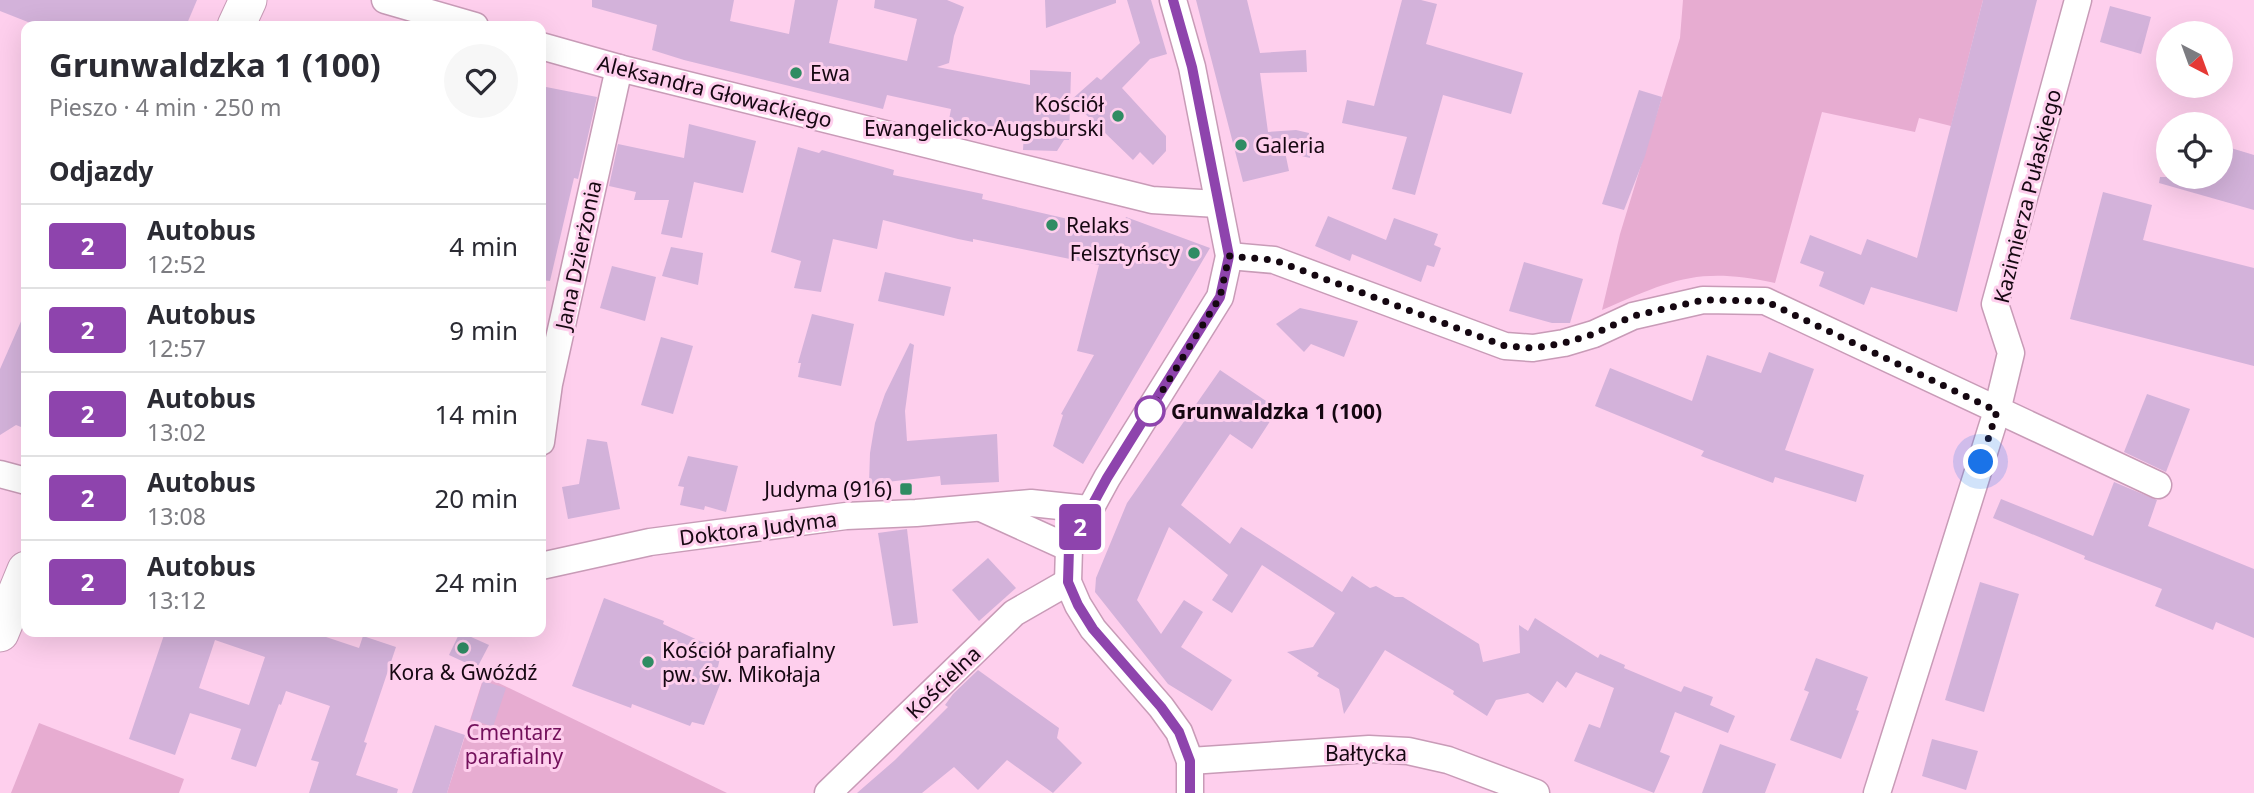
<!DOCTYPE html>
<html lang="pl">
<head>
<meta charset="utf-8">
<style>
	body { margin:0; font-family:"Noto Sans",sans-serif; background:#f7f7f7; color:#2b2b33; height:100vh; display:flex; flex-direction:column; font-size:26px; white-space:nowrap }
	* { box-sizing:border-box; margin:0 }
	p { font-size:23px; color:#7c7c81 }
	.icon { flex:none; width:38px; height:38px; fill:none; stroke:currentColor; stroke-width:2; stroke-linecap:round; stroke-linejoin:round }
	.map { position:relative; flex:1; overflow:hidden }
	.panel { position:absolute; left:21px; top:21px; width:525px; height:616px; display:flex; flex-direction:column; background:#fff; border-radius:14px; box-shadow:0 7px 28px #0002 }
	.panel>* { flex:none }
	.badge { padding:0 14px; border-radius:5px; font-size:24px; line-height:46px }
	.needle { width:46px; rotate:139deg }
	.controls { position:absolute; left:2156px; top:21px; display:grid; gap:14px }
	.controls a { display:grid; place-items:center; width:77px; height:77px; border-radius:50%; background:#fff; box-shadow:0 7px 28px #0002; font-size:35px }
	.you { position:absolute; width:35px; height:35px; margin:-18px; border:5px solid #fff; border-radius:50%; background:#1a73e8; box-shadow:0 0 0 10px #1a73e833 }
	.map>.badge { position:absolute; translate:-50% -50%; box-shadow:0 0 0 4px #fff }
	h2 { padding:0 28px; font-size:26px; line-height:63px }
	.round { display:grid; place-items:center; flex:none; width:74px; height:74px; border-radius:37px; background:#f7f7f7 }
	.head { display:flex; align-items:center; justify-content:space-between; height:119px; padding:0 28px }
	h1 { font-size:33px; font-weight:700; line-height:52px }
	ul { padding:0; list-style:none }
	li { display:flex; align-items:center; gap:21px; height:84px; padding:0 28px; border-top:2px solid #e1e1e2 }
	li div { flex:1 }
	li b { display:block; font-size:26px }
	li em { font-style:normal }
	li .badge { min-width:77px; font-weight:700; text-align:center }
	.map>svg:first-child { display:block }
	.green { fill:#e7acd1 }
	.building { fill:#d3b2da; fill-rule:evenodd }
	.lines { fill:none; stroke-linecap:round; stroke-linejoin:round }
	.minor-casing { stroke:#c89bb7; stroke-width:29 }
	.secondary-casing { stroke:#c89bb7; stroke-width:39 }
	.minor { stroke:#fff; stroke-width:26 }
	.secondary { stroke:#fff; stroke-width:37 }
	.line-casing { stroke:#fff; stroke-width:16 }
	.line { stroke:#8e44ad; stroke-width:10 }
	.walk { stroke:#150711; stroke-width:7; stroke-dasharray:0 12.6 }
	.poi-dot { fill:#308c63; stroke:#fecfed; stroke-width:2.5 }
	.stop-dot { fill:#fff; stroke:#8e44ad; stroke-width:3.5 }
	.labels { text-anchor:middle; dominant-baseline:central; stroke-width:6; stroke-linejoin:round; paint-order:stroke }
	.poi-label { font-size:21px; fill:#150711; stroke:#fecfed; text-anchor:start }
	.street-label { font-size:21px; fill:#150711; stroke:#fecfed }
	.stop-label { font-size:21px; font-weight:bold; fill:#150711; stroke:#fecfed; text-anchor:start }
	.park-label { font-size:21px; fill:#73105b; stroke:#fecfed }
</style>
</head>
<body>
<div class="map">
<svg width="2254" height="793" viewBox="0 0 2254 793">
	<rect width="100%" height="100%" fill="#fecfed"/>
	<g class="green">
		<path d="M 1683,0 L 1983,0 L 1951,126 L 1919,118 L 1915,132 L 1822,112 L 1775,283 C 1698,266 1671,280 1602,310 L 1620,234 L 1680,38 Z"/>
		<polygon points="484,676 727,793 447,793"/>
		<polygon points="39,723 184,779 179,793 11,793"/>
	</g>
	<g class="building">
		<polygon points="0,0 197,0 186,26 38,26 0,11"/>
		<polygon points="592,0 734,0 730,21 789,34 795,0 838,0 829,43 907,61 917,19 874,8 875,0 947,0 964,7 954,36 949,63 937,67 1030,85 1030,70 1071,72 1069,140 1064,140 1057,151 1023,150 1024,132 948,125 951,109 887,95 883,109 684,60 652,50 657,25 592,7"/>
		<polygon points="1045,0 1116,0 1116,3 1046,28"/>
		<polygon points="1127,0 1151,0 1167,54 1150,59 1122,88 1166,136 1166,151 1153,165 1140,152 1133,160 1071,100 1097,77 1101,80 1140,43"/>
		<polygon points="1196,0 1247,0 1260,53 1306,50 1307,72 1260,73 1268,132 1296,130 1309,133 1310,158 1285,152 1289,171 1243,182"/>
		<polygon points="1402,0 1421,0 1437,4 1426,44 1523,73 1511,114 1443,95 1415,195 1392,189 1407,137 1342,123 1347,100 1374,106"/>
		<polygon points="1983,0 2037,0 1957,312 1871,287 1864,305 1819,286 1824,272 1800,263 1810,235 1861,255 1867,239 1917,258"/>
		<polygon points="2110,6 2151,17 2141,54 2100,42"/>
		<polygon points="541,86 597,97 578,179 574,178 550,281 541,280"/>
		<polygon points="1639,90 1662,97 1645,156 1624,210 1602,204"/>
		<polygon points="689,124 756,141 743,193 694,182 682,238 661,234 669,200 634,200 636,192 609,186 618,144 684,158"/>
		<polygon points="2221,145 2254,155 2254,210 2159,183 2160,177 2221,177"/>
		<polygon points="798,147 819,153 822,150 894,170 893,175 983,194 982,199 1120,231 1126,217 1210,248 1083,464 1053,446 1063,415 1061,414 1094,355 1077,351 1099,265 973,239 973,242 958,239 883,220 877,249 833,239 821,292 794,288 801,261 771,252"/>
		<polygon points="2103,192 2152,205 2143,240 2254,268 2254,366 2070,319"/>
		<polygon points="1328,216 1386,240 1394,218 1438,234 1434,245 1441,248 1434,267 1427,265 1421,282 1352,254 1350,261 1315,246"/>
		<polygon points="671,247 703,253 698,285 662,276"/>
		<polygon points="1524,262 1583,279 1570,323 1552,323 1509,311"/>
		<polygon points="612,266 656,277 645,321 600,308"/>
		<polygon points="885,272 951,287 944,316 878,301"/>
		<polygon points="1300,308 1358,321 1344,357 1311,344 1304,352 1276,324"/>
		<polygon points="26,310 26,429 16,425 0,435 0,369"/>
		<polygon points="812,314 854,324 841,386 798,377 801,363 798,363"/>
		<polygon points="661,337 693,346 673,414 641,405"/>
		<polygon points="910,343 914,345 905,411 907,441 997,434 999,482 941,485 940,476 869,484 870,453 875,423 885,394"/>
		<polygon points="1769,352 1814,369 1785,450 1864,475 1856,502 1775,477 1773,483 1701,456 1704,451 1595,406 1610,368 1692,401 1707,355 1761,373"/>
		<polygon points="1220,370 1278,409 1252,449 1230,434 1181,505 1230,544 1241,527 1342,592 1352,576 1370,588 1376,586 1395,597 1403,597 1479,644 1483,662 1520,653 1519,625 1528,631 1535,618 1598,658 1600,654 1625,665 1624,668 1681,692 1684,686 1713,697 1710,705 1735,716 1728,733 1675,712 1660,752 1670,756 1654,793 1574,761 1589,724 1600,728 1614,688 1576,672 1566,688 1557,681 1543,703 1528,693 1496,700 1487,716 1453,694 1454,691 1385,650 1344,714 1339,689 1317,676 1319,673 1287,652 1313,647 1335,613 1262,565 1232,613 1212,600 1228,575 1169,527 1137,600 1161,634 1184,600 1203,612 1181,647 1232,680 1212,711 1168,684 1095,592 1096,578 1127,503"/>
		<polygon points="2147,394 2190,409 2166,472 2124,452"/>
		<polygon points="587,439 607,442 620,509 568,519 562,487 579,484"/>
		<polygon points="688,456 738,466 726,512 705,506 704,510 680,505 684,487 678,486"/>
		<polygon points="2114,482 2157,500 2148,526 2254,569 2254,638 2216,622 2213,630 2155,606 2162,589 2084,559 2085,556 1993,518 2001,499 2093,536"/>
		<polygon points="907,529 918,623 893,626 878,533"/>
		<polygon points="988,558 1016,588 979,621 952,590"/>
		<polygon points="1980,582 2019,594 1984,712 1945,700"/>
		<polygon points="604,598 664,621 663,624 702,642 722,648 718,667 724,669 720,679 721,682 704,725 692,722 690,726 632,704 631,708 572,686"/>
		<path d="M 165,632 L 311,632 L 359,648 L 363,636 L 396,647 L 364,742 L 367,743 L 356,775 L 398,789 L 397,793 L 309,793 L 319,762 L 311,760 L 330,706 L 286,691 L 281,705 L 279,704 L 256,767 L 231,759 L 241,729 L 190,713 L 175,755 L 129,739 ZM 215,640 L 265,657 L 249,705 L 199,688 Z"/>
		<polygon points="460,632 489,645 477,668 449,655"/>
		<polygon points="1816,658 1868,677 1856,710 1859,711 1841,759 1790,740 1809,692 1804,690"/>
		<polygon points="978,670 1059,728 1057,738 1082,763 1053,793 1007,760 978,790 954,767 922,793 857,793 895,760 948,707 945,705 953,694"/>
		<polygon points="483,681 506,688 493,727 471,719"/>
		<polygon points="435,725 465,735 447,793 412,793"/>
		<polygon points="1932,739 1978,751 1966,790 1922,776"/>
		<polygon points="1720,744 1776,764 1765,793 1702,793"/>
	</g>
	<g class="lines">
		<g class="minor-casing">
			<g id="minor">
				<polyline points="385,0 475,26"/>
				<polyline points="1173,0 1192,67 1229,256 1220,297 1107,478 1069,548 1068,582 1078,605 1093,629 1161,707 1179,732 1190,761 1190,793"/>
				<polyline points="541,46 619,68 1152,200 1217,204"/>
				<polyline points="1229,256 1274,260 1505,346 1533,348 1564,343 1594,334 1633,316 1703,300 1765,301 2158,485"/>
				<polyline points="541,442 549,384 619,68"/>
				<polyline points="0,474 26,481"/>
				<polyline points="981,508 1069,548"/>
				<polyline points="541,566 650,542 846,516 916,513 1031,503 1088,509"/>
				<polyline points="1190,761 1369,749 1408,751 1448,760 1536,793"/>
				<polyline points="828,793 1014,613 1068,582"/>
				<polyline points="1877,793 1997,411 2011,353 1995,304 2078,0"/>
			</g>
		</g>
		<g class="secondary-casing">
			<g id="secondary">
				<polyline points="236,26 248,0"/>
				<polyline points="0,633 26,570"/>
			</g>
		</g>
		<use href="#minor" class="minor"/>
		<use href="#secondary" class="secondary"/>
	</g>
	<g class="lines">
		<g class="line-casing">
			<polyline id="line" points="1173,0 1192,67 1229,256 1220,297 1107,478 1069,548 1068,582 1078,605 1093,629 1161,707 1179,732 1190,761 1190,793"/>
		</g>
		<use href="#line" class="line"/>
		<polyline class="walk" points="1150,411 1220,297 1229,256 1274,260 1505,346 1533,348 1564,343 1594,334 1633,316 1703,300 1765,301 1997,411 1981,462"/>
	</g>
	<g class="poi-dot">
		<circle cx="796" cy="73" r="7"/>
		<circle cx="1118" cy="116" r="7"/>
		<circle cx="1241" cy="145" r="7"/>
		<circle cx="1052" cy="225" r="7"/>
		<circle cx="1194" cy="253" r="7"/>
		<rect x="899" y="482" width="14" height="14" rx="3.5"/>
		<circle cx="463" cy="648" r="7"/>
		<circle cx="648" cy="662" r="7"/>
	</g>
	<circle class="stop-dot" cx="1150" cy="411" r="14"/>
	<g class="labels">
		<g class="poi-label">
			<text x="810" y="73">Ewa</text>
			<text x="1104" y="104" text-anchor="end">Kościół<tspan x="1104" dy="24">Ewangelicko-Augsburski</tspan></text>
			<text x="1255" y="145">Galeria</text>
			<text x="1066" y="225">Relaks</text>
			<text x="1180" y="253" text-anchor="end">Felsztyńscy</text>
			<text x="892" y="489" text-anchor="end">Judyma (916)</text>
			<text x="662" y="650">Kościół parafialny<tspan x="662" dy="24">pw. św. Mikołaja</tspan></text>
			<text x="463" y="672" text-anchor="middle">Kora &amp; Gwóźdź</text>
		</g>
		<g class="street-label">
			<text transform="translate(715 91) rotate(14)">Aleksandra Głowackiego</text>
			<text transform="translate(2027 196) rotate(-76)">Kazimierza Pułaskiego</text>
			<text transform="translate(578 255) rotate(-78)">Jana Dzierżonia</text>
			<text transform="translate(758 528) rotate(-7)">Doktora Judyma</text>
			<text transform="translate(943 682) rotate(-44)">Kościelna</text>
			<text x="1366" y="753">Bałtycka</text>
		</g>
		<g class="stop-label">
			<text x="1171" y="411">Grunwaldzka 1 (100)</text>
		</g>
		<g class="park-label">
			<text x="514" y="732">Cmentarz<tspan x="514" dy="24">parafialny</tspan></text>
		</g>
	</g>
</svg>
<div class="controls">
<a><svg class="needle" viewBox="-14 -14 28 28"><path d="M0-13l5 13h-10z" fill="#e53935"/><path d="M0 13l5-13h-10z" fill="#7c7c81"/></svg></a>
<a><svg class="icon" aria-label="locate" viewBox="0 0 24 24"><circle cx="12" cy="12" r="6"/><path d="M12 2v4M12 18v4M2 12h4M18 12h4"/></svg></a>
</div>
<div class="you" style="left:1981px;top:462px"></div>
<b class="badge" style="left:1080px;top:527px;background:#8e44ad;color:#fff">2</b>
<section class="panel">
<div class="head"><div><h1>Grunwaldzka 1 (100)</h1><p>Pieszo · 4 min · 250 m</p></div><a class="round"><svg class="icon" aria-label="heart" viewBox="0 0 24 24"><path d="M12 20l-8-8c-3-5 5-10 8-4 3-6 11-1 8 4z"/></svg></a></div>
<h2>Odjazdy</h2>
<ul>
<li><span class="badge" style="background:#8e44ad;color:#fff">2</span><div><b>Autobus</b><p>12:52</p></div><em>4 min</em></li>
<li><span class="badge" style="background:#8e44ad;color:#fff">2</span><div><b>Autobus</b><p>12:57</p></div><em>9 min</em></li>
<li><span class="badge" style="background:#8e44ad;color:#fff">2</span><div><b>Autobus</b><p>13:02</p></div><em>14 min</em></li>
<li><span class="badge" style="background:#8e44ad;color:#fff">2</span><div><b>Autobus</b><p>13:08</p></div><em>20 min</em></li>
<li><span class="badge" style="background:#8e44ad;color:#fff">2</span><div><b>Autobus</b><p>13:12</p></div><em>24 min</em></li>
</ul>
</section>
</div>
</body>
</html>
